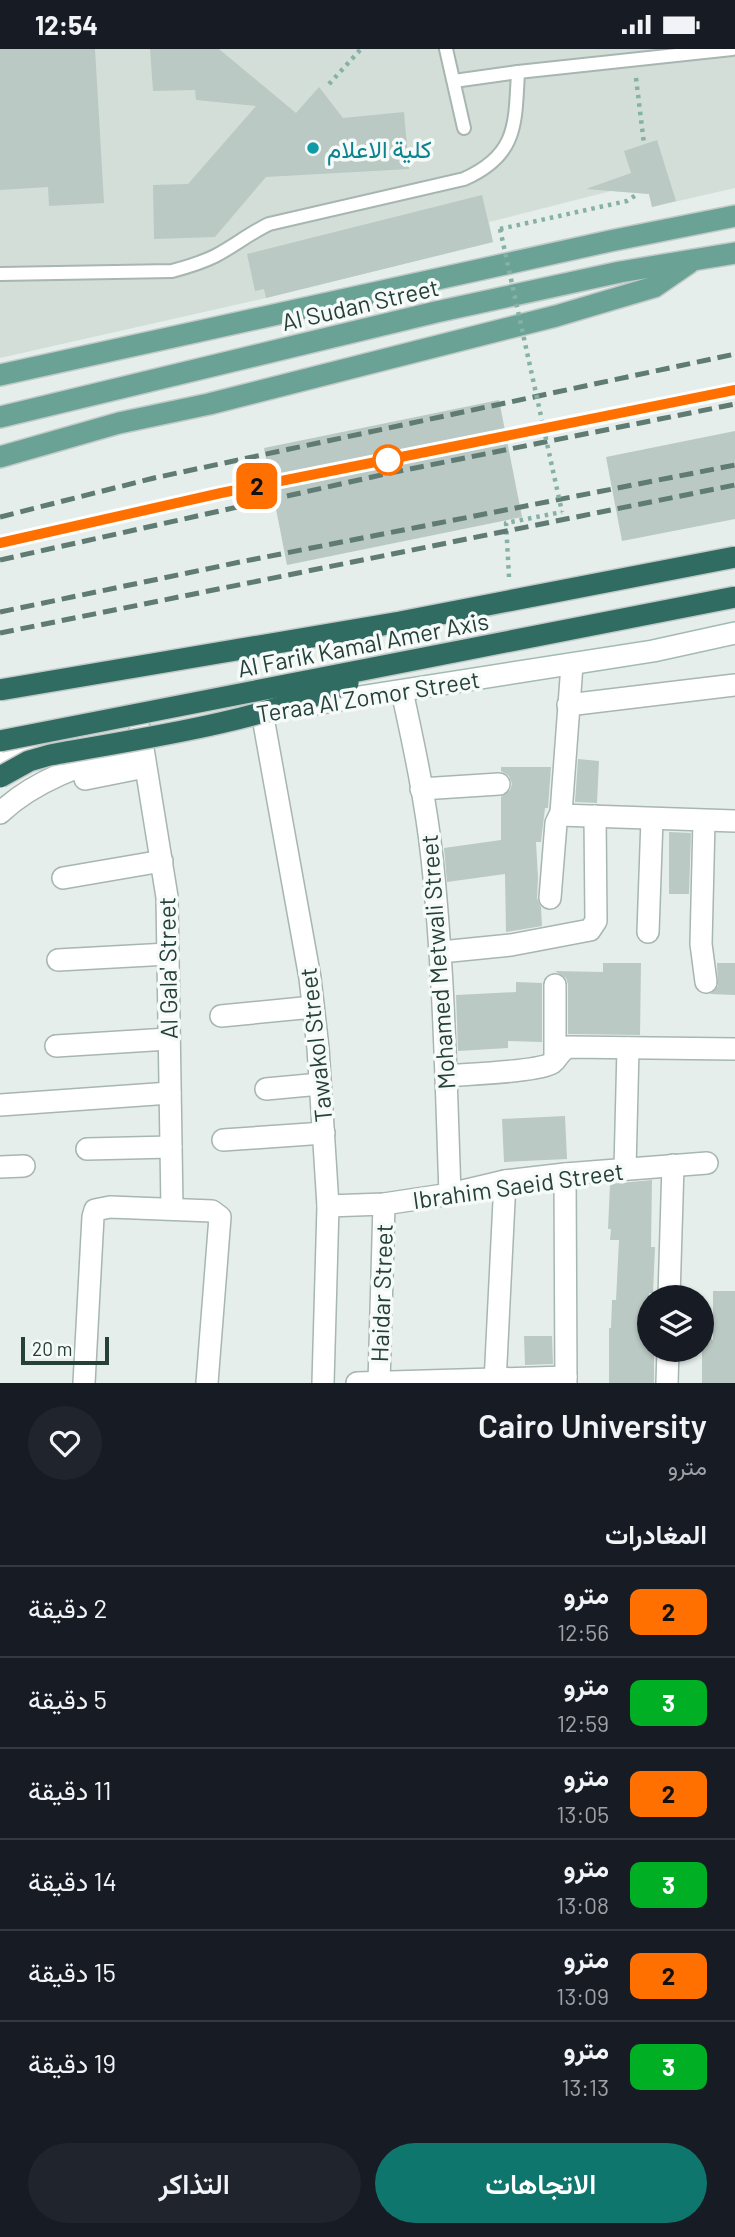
<!DOCTYPE html>
<html lang="ar">
<head>
<meta charset="utf-8">
<style>
	body { margin:0; font-family:Barlow,Vazirmatn,sans-serif; background:#20242c; color:#f1f3f6; direction:rtl; height:100vh; display:flex; flex-direction:column; font-size:26px; white-space:nowrap }
	* { box-sizing:border-box; margin:0 }
	p { font-size:23px; color:#9ea1a6 }
	.icon { flex:none; width:38px; height:38px; fill:none; stroke:currentColor; stroke-width:2; stroke-linecap:round; stroke-linejoin:round }
	.map { position:relative; height:1334px; overflow:hidden; direction:ltr }
	.details { display:flex; flex-direction:column; background:#171b24; flex:1 }
	.details>* { flex:none }
	.badge { padding:0 14px; border-radius:10px; font-size:24px; line-height:46px }
	.controls { position:absolute; left:637px; top:1236px; display:grid; gap:14px }
	.controls a { display:grid; place-items:center; width:77px; height:77px; border-radius:50%; background:#171b24; box-shadow:0 2px 5px #0004; font-size:35px }
	.scale { position:absolute; left:21px; bottom:18px; width:88px; box-sizing:border-box; padding-left:7px; border:4px solid #244039; border-top:0; font-size:19px; line-height:24px; white-space:nowrap; color:#244039; -webkit-text-stroke:5px #f6faf8; paint-order:stroke }
	.map>.badge { position:absolute; translate:-50% -50%; box-shadow:0 0 0 4px #fff }
	h2 { padding:0 28px; font-size:26px; line-height:63px }
	.round { display:grid; place-items:center; flex:none; width:74px; height:74px; border-radius:37px; background:#20242c }
	.headline { display:flex; align-items:center; justify-content:space-between; height:119px; padding:0 28px }
	h1 { font-size:33px; font-weight:600; line-height:52px }
	.primary-button { display:flex; gap:14px; margin-top:auto; padding:14px 28px }
	.primary-button a { flex:1; height:80px; border-radius:42px; background:#0f766e; color:#fff; font-size:28px; font-weight:600; line-height:80px; text-align:center }
	.primary-button a+a { background:#20242c; color:#f1f3f6 }
	ul { padding:0; list-style:none }
	li { display:flex; align-items:center; gap:21px; height:91px; padding:0 28px; border-top:2px solid #363941 }
	li div { flex:1 }
	li b { display:block; font-size:26px }
	li em { font-style:normal }
	li .badge { min-width:77px; font-weight:700; text-align:center }
	.status { display:flex; justify-content:space-between; align-items:center; height:49px; padding:0 35px; background:#171b24; direction:ltr }
	.status svg { height:19px; fill:currentColor }
	.map>svg:first-child { display:block }
	.built { fill:#d3ded9 }
	.building { fill:#bac9c3 }
	.lines { fill:none; stroke-linecap:round; stroke-linejoin:round }
	.service-casing { stroke:#a7b6b1; stroke-width:16 }
	.minor-casing { stroke:#a7b6b1; stroke-width:24 }
	.secondary-casing { stroke:#a3bab2; stroke-width:24 }
	.primary-casing { stroke:#c2cac8; stroke-width:24 }
	.path { stroke:#86b1a5; stroke-width:4.5; stroke-dasharray:3.5 5; stroke-linecap:butt }
	.service { stroke:#fff; stroke-width:12 }
	.minor { stroke:#fff; stroke-width:21 }
	.secondary { stroke:#fff; stroke-width:21 }
	.primary { stroke:#6aa396; stroke-width:21 }
	.rail { stroke:#5f7b74; stroke-width:5; stroke-dasharray:14 7; stroke-linecap:butt }
	.motorway-bridge-casing { stroke:#c2cac8; stroke-width:24; stroke-linecap:butt }
	.path-bridge { stroke:#86b1a5; stroke-width:4.5; stroke-dasharray:3.5 5; stroke-linecap:butt }
	.motorway-bridge { stroke:#306c61; stroke-width:21 }
	.line-casing { stroke:#fff; stroke-width:16 }
	.line { stroke:#ff7000; stroke-width:10 }
	.culture-dot { fill:#0f9aa8; stroke:#f6faf8; stroke-width:2.5 }
	.stop-dot { fill:#fff; stroke:#ff7000; stroke-width:3.5 }
	.labels { text-anchor:middle; dominant-baseline:central; stroke-width:7; stroke-linejoin:round; paint-order:stroke }
	.culture-label { font-size:24px; fill:#0d838f; stroke:#f6faf8; text-anchor:start }
	.street-label { font-size:24px; fill:#244039; stroke:#f6faf8 }
</style>
</head>
<body>
<div class="status"><b>12:54</b><svg viewBox="0 0 49 12"><path d="M0 12V9h3v3zM5 12V6h3v6zM10 12V3h3v9zM15 12V0h3v12zM26 1h20v11H26zM47 4h2v5h-2z"/></svg></div>
<div class="map">
<svg width="735" height="1334" viewBox="0 0 735 1334">
	<rect width="100%" height="100%" fill="#e5eeea"/>
	<polygon class="built" points="0,0 735,0 735,139 652,158 649,145 611,142 489,173 493,193 266,249 0,309"/>
	<g class="building">
		<polygon points="0,0 95,0 104,154 49,157 48,138 0,141"/>
		<polygon points="150,0 219,0 296,64 319,38 343,69 404,63 409,120 266,128 215,188 154,190 153,136 188,135 256,57 196,51 195,41 153,42"/>
		<polygon points="657,91 676,152 652,158 649,145 586,140 631,124 624,102"/>
		<polygon points="482,146 493,193 266,249 264,240 255,242 247,205"/>
		<polygon points="499,351 522,468 287,516 264,399"/>
		<polygon points="735,382 735,470 622,492 606,408"/>
		<polygon points="578,710 599,712 597,754 575,753"/>
		<polygon points="501,718 551,718 548,759 545,759 541,793 536,793 538,829 537,849 541,858 542,877 506,883 505,825 447,833 444,799 501,791 501,748 510,741 512,735 509,727 501,722"/>
		<polygon points="669,783 691,784 689,845 669,845"/>
		<polygon points="603,914 641,914 640,986 568,985 568,935 566,929 555,922 603,923"/>
		<polygon points="717,914 735,914 735,946 710,945 718,937"/>
		<polygon points="516,933 542,934 542,993 508,992 508,999 458,1002 456,946 516,943"/>
		<polygon points="565,1067 567,1110 504,1113 502,1070"/>
		<polygon points="652,1131 651,1198 655,1198 653,1244 649,1244 649,1300 654,1300 654,1334 609,1334 609,1279 611,1279 612,1251 616,1251 619,1191 610,1191 611,1180 608,1180 610,1135"/>
		<polygon points="713,1242 735,1242 735,1334 702,1334 702,1283 713,1291"/>
		<polygon points="524,1287 552,1287 553,1315 525,1316"/>
	</g>
	<g class="lines">
		<g class="service-casing">
			<g id="service">
				<polyline points="446,0 464,79"/>
				<polyline points="454,32 518,23 732,0"/>
				<path d="M 0,225 L 172,222 C 187,218 201,214 215,207 C 234,197 250,184 269,175 L 464,130 C 518,106 515,75 518,23"/>
			</g>
		</g>
		<g class="minor-casing">
			<g id="minor">
				<path d="M 402,642 C 414,697 426,753 432,809 C 444,921 446,1033 450,1145"/>
				<polyline points="568,656 735,636"/>
				<polyline points="262,663 310,929 318,999 328,1157 323,1334"/>
				<polyline points="140,681 167,848 172,1159"/>
				<polyline points="85,730 145,718"/>
				<polyline points="421,740 499,735"/>
				<path d="M 0,764 C 39,727 92,713 142,697"/>
				<polyline points="560,766 735,772"/>
				<polyline points="704,772 701,895 706,933"/>
				<polyline points="63,829 162,812"/>
				<polyline points="550,849 556,774 561,764 572,616"/>
				<polyline points="648,883 652,770"/>
				<polyline points="441,903 511,896 590,881 596,872 595,767"/>
				<polyline points="58,911 168,905"/>
				<polyline points="555,936 555,1011"/>
				<polyline points="221,967 313,958"/>
				<polyline points="56,997 168,990"/>
				<path d="M 446,1027 C 466,1025 538,1023 552,1014 C 558,1009 560,1002 568,998 L 735,1000"/>
				<polyline points="266,1040 320,1035"/>
				<polyline points="0,1056 170,1044"/>
				<polyline points="223,1091 324,1084"/>
				<polyline points="87,1100 171,1098"/>
				<polyline points="0,1118 24,1117"/>
				<polyline points="625,1120 628,999"/>
				<polyline points="565,1125 566,1334"/>
				<polyline points="328,1157 384,1155 450,1145 505,1132 565,1125 707,1114"/>
				<polyline points="669,1248 673,1116"/>
				<polyline points="84,1334 93,1168 95,1161 110,1158 212,1162 220,1168 207,1334"/>
				<polyline points="357,1334 566,1328"/>
				<polyline points="379,1334 384,1155"/>
				<polyline points="495,1334 505,1132"/>
				<polyline points="667,1334 668,1300"/>
			</g>
		</g>
		<g class="secondary-casing">
			<g id="secondary">
				<polyline points="302,657 653,602 735,584"/>
				<polyline points="0,708 49,698"/>
			</g>
		</g>
		<g class="primary-casing">
			<g id="primary">
				<polyline points="0,326 610,192 735,167"/>
				<polyline points="0,368 436,263 620,223 735,204"/>
				<polyline points="0,408 119,374 209,355 556,267 654,238 689,214"/>
			</g>
		</g>
		<g class="path">
			<polyline points="636,29 644,95"/>
			<polyline points="329,35 361,0"/>
			<polyline points="500,180 627,152 639,144"/>
			<polyline points="509,528 506,474 562,463"/>
		</g>
		<use href="#service" class="service"/>
		<use href="#minor" class="minor"/>
		<use href="#secondary" class="secondary"/>
		<use href="#primary" class="primary"/>
		<g class="rail">
			<polyline points="0,468 154,429 735,305"/>
			<polyline points="0,494 221,444 735,341"/>
			<polyline points="0,511 390,424 735,355"/>
			<polyline points="0,563 245,512 735,416"/>
			<polyline points="0,584 735,436"/>
		</g>
		<g class="motorway-bridge-casing">
			<g id="motorway-bridge">
				<polyline points="0,641 400,573 735,508"/>
				<polyline points="0,692 735,548"/>
				<path d="M 0,728 L 29,712 L 50,706 C 151,688 253,674 348,634"/>
			</g>
		</g>
		<polyline class="path-bridge" points="500,180 562,463"/>
		<use href="#motorway-bridge" class="motorway-bridge"/>
	</g>
	<g class="lines">
		<g class="line-casing">
			<polyline id="line" points="0,494 221,444 735,341"/>
		</g>
		<use href="#line" class="line"/>
	</g>
	<circle class="culture-dot" cx="313" cy="99" r="7"/>
	<circle class="stop-dot" cx="388" cy="411" r="14"/>
	<g class="labels">
		<g class="culture-label">
			<text x="327" y="99">كلية الاعلام</text>
		</g>
		<g class="street-label">
			<text transform="translate(360 255) rotate(-13)">Al Sudan Street</text>
			<text transform="translate(363 595) rotate(-11)">Al Farik Kamal Amer Axis</text>
			<text transform="translate(368 647) rotate(-9)">Teraa Al Zomor Street</text>
			<text transform="translate(437 913) rotate(-94)">Mohamed Metwali Street</text>
			<text transform="translate(167 919) rotate(-91)">Al Gala' Street</text>
			<text transform="translate(315 996) rotate(-96)">Tawakol Street</text>
			<text transform="translate(518 1136) rotate(-8)">Ibrahim Saeid Street</text>
			<text transform="translate(381 1244) rotate(-88)">Haidar Street</text>
		</g>
	</g>
</svg>
<div class="controls">
<a><svg class="icon" aria-label="layers" viewBox="0 0 24 24"><path d="M12 4l9 5-9 5-9-5zM3 14l9 5 9-5"/></svg></a>
</div>
<div class="scale">20 m</div>
<b class="badge" style="left:257px;top:437px;background:#ff7000;color:#111">2</b>
</div>
<section class="details">
<div class="headline"><div><h1>Cairo University</h1><p>مترو</p></div><a class="round"><svg class="icon" aria-label="heart" viewBox="0 0 24 24"><path d="M12 20l-8-8c-3-5 5-10 8-4 3-6 11-1 8 4z"/></svg></a></div>
<h2>المغادرات</h2>
<ul>
<li><span class="badge" style="background:#ff7000;color:#111">2</span><div><b>مترو</b><p>12:56</p></div><em>2 دقيقة</em></li>
<li><span class="badge" style="background:#00af23;color:#fff">3</span><div><b>مترو</b><p>12:59</p></div><em>5 دقيقة</em></li>
<li><span class="badge" style="background:#ff7000;color:#111">2</span><div><b>مترو</b><p>13:05</p></div><em>11 دقيقة</em></li>
<li><span class="badge" style="background:#00af23;color:#fff">3</span><div><b>مترو</b><p>13:08</p></div><em>14 دقيقة</em></li>
<li><span class="badge" style="background:#ff7000;color:#111">2</span><div><b>مترو</b><p>13:09</p></div><em>15 دقيقة</em></li>
<li><span class="badge" style="background:#00af23;color:#fff">3</span><div><b>مترو</b><p>13:13</p></div><em>19 دقيقة</em></li>
</ul>
<div class="primary-button"><a>الاتجاهات</a><a>التذاكر</a></div>
</section>
</body>
</html>
